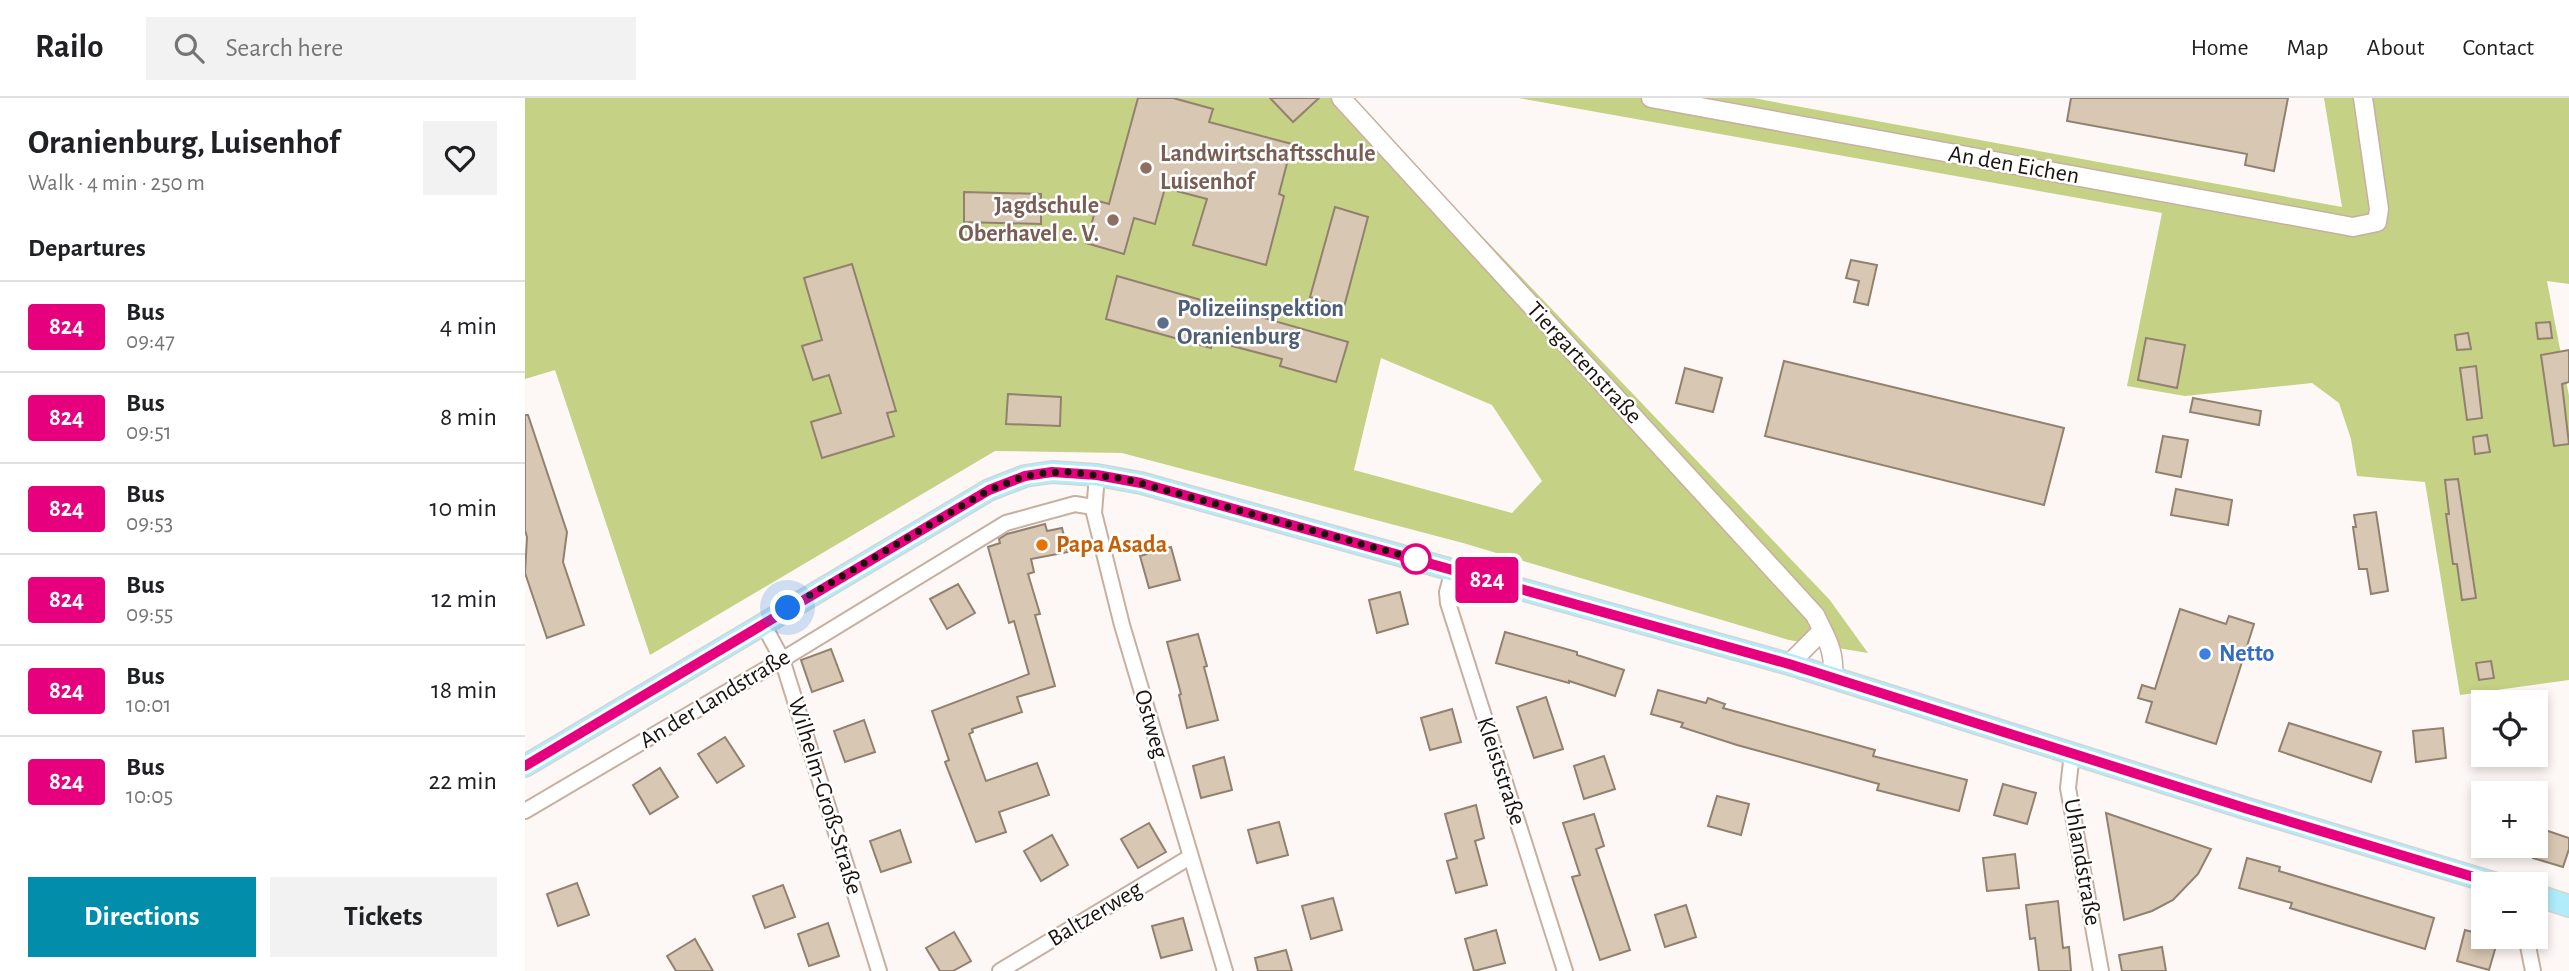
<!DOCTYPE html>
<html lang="en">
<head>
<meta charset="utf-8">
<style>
	body { margin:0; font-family:"Alegreya Sans",sans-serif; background:#f2f2f2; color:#202124; height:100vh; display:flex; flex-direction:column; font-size:26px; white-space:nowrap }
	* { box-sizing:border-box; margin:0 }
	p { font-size:23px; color:#757577 }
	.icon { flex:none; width:38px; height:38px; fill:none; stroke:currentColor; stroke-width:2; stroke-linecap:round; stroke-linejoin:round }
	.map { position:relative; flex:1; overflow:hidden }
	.sheet { display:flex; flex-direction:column; background:#fff; width:525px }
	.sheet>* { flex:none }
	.badge { padding:0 14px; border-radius:5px; font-size:24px; line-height:46px }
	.controls { position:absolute; left:1946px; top:592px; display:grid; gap:14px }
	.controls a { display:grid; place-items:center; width:77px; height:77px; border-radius:0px; background:#fff; box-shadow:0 4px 10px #0003; font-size:35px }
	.you { position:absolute; width:35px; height:35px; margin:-18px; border:5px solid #fff; border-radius:50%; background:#1a73e8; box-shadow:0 0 0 10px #1a73e833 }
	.map>.badge { position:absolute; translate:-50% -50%; box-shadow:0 0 0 4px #fff }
	h2 { padding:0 28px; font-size:26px; line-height:63px }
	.round { display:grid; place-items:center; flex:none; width:74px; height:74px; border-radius:0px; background:#f2f2f2 }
	.summary { display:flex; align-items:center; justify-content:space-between; height:119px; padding:0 28px }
	h1 { font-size:33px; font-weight:600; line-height:52px }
	.cta { display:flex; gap:14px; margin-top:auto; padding:14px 28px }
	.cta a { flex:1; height:80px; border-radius:0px; background:#028eab; color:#fff; font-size:28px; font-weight:600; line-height:80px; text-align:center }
	.cta a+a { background:#f2f2f2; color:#202124 }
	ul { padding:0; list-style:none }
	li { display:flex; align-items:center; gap:21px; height:91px; padding:0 28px; border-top:2px solid #e0e0e0 }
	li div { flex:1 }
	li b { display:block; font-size:26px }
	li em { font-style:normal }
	li .badge { min-width:77px; font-weight:700; text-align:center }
	header { display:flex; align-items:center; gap:42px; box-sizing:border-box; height:98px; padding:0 35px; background:#fff; border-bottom:2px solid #e0e0e0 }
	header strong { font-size:33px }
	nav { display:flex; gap:38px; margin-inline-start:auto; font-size:24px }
	.search { width:490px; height:63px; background:#f2f2f2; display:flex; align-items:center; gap:18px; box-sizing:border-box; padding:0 24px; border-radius:0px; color:#757577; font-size:26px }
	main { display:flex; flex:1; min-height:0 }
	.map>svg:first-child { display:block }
	.green { fill:#c5d184; fill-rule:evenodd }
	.building { fill:#d8c7b3; stroke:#91816e; stroke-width:2 }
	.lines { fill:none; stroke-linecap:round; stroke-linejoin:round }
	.minor-casing { stroke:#c7b0a1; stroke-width:18 }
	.tertiary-casing { stroke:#c7b0a1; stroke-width:21 }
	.primary-casing { stroke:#d6d4d3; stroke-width:24 }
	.minor { stroke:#fff; stroke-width:14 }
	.tertiary { stroke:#fff; stroke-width:18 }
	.primary { stroke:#b0ecfa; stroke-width:21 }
	.line-casing { stroke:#fff; stroke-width:16 }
	.line { stroke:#e6007e; stroke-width:10 }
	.walk { stroke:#1a120c; stroke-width:7; stroke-dasharray:0 12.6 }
	.education-dot { fill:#8d6e63; stroke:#fff; stroke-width:2.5 }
	.service-dot { fill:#5c6f8a; stroke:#fff; stroke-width:2.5 }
	.food-dot { fill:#e8710a; stroke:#fff; stroke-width:2.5 }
	.stop-dot { fill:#fff; stroke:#e6007e; stroke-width:3.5 }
	.shop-dot { fill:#3f7fe0; stroke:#fff; stroke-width:2.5 }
	.labels { text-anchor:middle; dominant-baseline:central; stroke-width:5; stroke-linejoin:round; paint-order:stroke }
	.education-label { font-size:24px; font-weight:bold; fill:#785e54; stroke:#fff; text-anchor:start }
	.street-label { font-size:24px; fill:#1a120c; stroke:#fff }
	.service-label { font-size:24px; font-weight:bold; fill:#4e5e75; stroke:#fff; text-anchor:start }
	.food-label { font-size:24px; font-weight:bold; fill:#c56008; stroke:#fff; text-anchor:start }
	.shop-label { font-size:24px; font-weight:bold; fill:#366cbe; stroke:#fff; text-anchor:start }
</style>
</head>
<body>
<header>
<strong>Railo</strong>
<div class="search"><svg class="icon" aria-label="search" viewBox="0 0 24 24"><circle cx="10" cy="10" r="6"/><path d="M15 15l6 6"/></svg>Search here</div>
<nav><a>Home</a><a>Map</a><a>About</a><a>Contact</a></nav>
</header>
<main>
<section class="sheet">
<div class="summary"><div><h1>Oranienburg, Luisenhof</h1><p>Walk · 4 min · 250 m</p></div><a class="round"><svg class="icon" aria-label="heart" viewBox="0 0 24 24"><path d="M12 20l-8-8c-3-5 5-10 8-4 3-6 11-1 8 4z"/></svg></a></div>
<h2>Departures</h2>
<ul>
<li><span class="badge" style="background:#e6007e;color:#fff">824</span><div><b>Bus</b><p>09:47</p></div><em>4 min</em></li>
<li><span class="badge" style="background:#e6007e;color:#fff">824</span><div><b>Bus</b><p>09:51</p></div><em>8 min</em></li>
<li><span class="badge" style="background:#e6007e;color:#fff">824</span><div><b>Bus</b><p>09:53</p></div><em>10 min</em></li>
<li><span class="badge" style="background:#e6007e;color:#fff">824</span><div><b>Bus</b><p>09:55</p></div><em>12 min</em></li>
<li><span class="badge" style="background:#e6007e;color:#fff">824</span><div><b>Bus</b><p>10:01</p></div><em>18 min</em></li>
<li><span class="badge" style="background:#e6007e;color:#fff">824</span><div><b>Bus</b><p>10:05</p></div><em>22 min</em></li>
</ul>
<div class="cta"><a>Directions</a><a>Tickets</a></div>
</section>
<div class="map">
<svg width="2044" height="873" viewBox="0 0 2044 873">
	<rect width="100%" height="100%" fill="#fdf8f5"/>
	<g class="green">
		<path d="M 0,0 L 825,0 L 1304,501 L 1343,555 L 1264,542 L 938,445 L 597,355 L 470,353 L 125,557 L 30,272 L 0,281 ZM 856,260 L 967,307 L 1017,383 L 987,415 L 829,372 Z"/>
		<polygon points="994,0 1228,0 1817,109 1799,0 2044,0 2044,186 2022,183 2044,298 2044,582 1935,597 1900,384 1832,378 1826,341 1814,305 1787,285 1660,298 1602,288 1637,115"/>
	</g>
	<g class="building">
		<polygon points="613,0 648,0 688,11 684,24 767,46 754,96 759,98 741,167 668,147 682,101 640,90 630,126 609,120 599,156 561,145 573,103 584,106"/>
		<polygon points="745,0 794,0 768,24"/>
		<polygon points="1546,0 1763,0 1749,73 1720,67 1722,56 1542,23"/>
		<polygon points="439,94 516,96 516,126 439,124"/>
		<polygon points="810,109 843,119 819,209 785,199"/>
		<polygon points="1326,162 1352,167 1343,207 1329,204 1334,183 1321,180"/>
		<polygon points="327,166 371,313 362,315 369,338 297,360 286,324 316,315 304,277 288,282 277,248 297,242 279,180"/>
		<polygon points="592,178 823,244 811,284 755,268 757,261 688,243 686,250 581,221"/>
		<polygon points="2025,224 2027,240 2013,241 2011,225"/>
		<polygon points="1943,235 1946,251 1932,252 1930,237"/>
		<polygon points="1621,240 1660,247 1652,290 1613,282"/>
		<polygon points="2044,252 2044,284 2037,286 2044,346 2029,348 2016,257"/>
		<polygon points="1259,263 1539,330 1519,407 1240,338"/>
		<polygon points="1951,268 1957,320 1942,322 1935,270"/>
		<polygon points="1160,270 1197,280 1188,314 1151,305"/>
		<polygon points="483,296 536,299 535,328 481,326"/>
		<polygon points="1668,300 1736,313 1734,327 1665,314"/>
		<polygon points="0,317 3,317 42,434 38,464 59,527 22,540 0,475 2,439 0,432"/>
		<polygon points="1962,337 1965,354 1950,356 1948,339"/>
		<polygon points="1638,338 1663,342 1656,379 1631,374"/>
		<polygon points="1933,381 1951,500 1937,502 1932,466 1928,466 1921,416 1924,416 1920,382"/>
		<polygon points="1651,391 1707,402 1703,427 1646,417"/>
		<polygon points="1851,414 1863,493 1846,496 1842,471 1834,471 1828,429 1831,429 1829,417"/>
		<polygon points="520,426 522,433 537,430 543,454 506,461 509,474 503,476 515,516 510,517 530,588 492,599 497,614 447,631 448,634 444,636 461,683 512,665 524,697 474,714 481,734 451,744 420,664 424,662 407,613 504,576 489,523 484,525 463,449 475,445 474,441 482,436"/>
		<polygon points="646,449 655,482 624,490 615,458"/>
		<polygon points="433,486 450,515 422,531 405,501"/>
		<polygon points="875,494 883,526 852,535 844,502"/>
		<polygon points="1655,511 1701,526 1704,518 1729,526 1691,646 1621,624 1627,604 1613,600 1617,587 1630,591"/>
		<polygon points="980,534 1052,554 1052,557 1099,572 1090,598 1044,583 1044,585 971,565"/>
		<polygon points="673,536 682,568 679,569 693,622 662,630 654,597 656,596 642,544"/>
		<polygon points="306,551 318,583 287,594 276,562"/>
		<polygon points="1966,563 1969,580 1954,582 1951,565"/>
		<polygon points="1133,592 1181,605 1183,600 1200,606 1198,610 1350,652 1348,658 1442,682 1434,713 1352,692 1354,686 1212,647 1156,629 1158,625 1126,616"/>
		<polygon points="1021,599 1038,651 1009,660 992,609"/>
		<polygon points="927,611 936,644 905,652 896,620"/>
		<polygon points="339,622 350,654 320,664 309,633"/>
		<polygon points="1764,625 1856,654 1846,684 1754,653"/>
		<polygon points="1918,630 1921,660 1891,664 1888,633"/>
		<polygon points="200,639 219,668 192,685 173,656"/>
		<polygon points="1079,658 1090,691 1059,701 1049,668"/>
		<polygon points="699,659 707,692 676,700 668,668"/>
		<polygon points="135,670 153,699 125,716 108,687"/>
		<polygon points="1478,686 1511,695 1502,726 1469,717"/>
		<polygon points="1192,698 1224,706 1216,737 1183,728"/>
		<polygon points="951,707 959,740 950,743 962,787 931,795 922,763 932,760 920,716"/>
		<polygon points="1581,715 1686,751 1673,776 1648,802 1627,813 1599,822"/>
		<polygon points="1069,716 1079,748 1071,751 1105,852 1075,862 1047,779 1055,777 1038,725"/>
		<polygon points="754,724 763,757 732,765 723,732"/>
		<polygon points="624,725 641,754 613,770 596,741"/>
		<polygon points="2017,731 2044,740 2044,751 2038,769 2008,760"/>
		<polygon points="375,732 386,764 356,774 345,743"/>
		<polygon points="527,737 543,767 516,783 499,753"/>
		<polygon points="1490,756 1494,790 1462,793 1458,760"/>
		<polygon points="1722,760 1755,769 1754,773 1909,820 1900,851 1765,810 1767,805 1714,790"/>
		<polygon points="52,785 64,817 33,828 22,796"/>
		<polygon points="258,787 270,819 240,830 228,798"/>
		<polygon points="808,800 817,832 786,841 777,808"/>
		<polygon points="1533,803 1538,850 1544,849 1546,873 1514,873 1510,840 1505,841 1501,807"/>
		<polygon points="1161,807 1171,839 1140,849 1130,817"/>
		<polygon points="658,820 667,852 636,860 627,828"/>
		<polygon points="303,825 314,858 284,868 273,836"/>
		<polygon points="971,832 980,865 949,873 940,841"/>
		<polygon points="1940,832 1973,841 1964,872 1932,863"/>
		<polygon points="429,834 446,863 428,873 415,873 401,850"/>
		<polygon points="170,841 188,873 151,873 142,858"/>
		<polygon points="1637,849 1641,873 1597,873 1594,857"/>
		<polygon points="761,852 767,873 733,873 730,860"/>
	</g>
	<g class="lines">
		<g class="minor-casing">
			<g id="minor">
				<polyline points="572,377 569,415 597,527 700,873"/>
				<polyline points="928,472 922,494 923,505 1040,873"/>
				<polyline points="238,526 257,561 354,873"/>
				<polyline points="1547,655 1543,690 1576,873"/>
				<polyline points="0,713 268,555 481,425 550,406 568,409"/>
				<polyline points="2001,838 2008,873"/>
				<polyline points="475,873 665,759"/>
			</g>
		</g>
		<g class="tertiary-casing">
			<g id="tertiary">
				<path d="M 816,0 L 1290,517 C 1302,542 1310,552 1308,581"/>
				<polyline points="1126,0 1828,129 1852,124 1854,111 1838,0"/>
				<polyline points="1264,566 1297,533"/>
			</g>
		</g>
		<g class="primary-casing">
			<g id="primary">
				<polyline points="0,668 464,392 500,378 527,374 572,377 616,385 1264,566 1723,711 1972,786"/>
				<polyline points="2011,797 2044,808"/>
			</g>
		</g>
		<use href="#minor" class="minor"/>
		<use href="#tertiary" class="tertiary"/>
		<use href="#primary" class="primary"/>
	</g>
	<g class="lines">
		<g class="line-casing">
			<polyline id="line" points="0,668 464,392 500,378 527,374 572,377 616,385 1264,566 1723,711 1972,786"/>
		</g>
		<use href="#line" class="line"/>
		<polyline class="walk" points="263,510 464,392 500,378 519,375 545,374 600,381 891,461"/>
	</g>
	<g class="education-dot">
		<circle cx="621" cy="70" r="7"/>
		<circle cx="588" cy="122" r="7"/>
	</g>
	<circle class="service-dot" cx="638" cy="225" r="7"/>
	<circle class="food-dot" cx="517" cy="447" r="7"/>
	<circle class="stop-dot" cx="891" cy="461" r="14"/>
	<circle class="shop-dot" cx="1680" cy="556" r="7"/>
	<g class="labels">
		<g class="education-label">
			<text x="635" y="56">Landwirtschaftsschule<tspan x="635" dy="28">Luisenhof</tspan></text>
			<text x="574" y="108" text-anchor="end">Jagdschule<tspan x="574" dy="28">Oberhavel e. V.</tspan></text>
		</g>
		<g class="street-label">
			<text transform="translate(1489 67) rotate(10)">An den Eichen</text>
			<text transform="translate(1059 265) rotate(47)">Tiergartenstraße</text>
			<text transform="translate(190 601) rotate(-31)">An der Landstraße</text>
			<text transform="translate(626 626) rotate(74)">Ostweg</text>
			<text transform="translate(976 673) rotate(72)">Kleiststraße</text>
			<text transform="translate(300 698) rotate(73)">Wilhelm-Groß-Straße</text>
			<text transform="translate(1557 764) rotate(80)">Uhlandstraße</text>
			<text transform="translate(570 816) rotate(-31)">Baltzerweg</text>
		</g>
		<g class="service-label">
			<text x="652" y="211">Polizeiinspektion<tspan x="652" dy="28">Oranienburg</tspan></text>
		</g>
		<g class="food-label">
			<text x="531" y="447">Papa Asada</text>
		</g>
		<g class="shop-label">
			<text x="1694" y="556">Netto</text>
		</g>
	</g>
</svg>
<div class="controls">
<a><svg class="icon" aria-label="locate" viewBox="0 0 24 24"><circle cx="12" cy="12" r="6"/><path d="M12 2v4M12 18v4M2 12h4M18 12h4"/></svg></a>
<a>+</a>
<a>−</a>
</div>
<div class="you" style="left:263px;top:510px"></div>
<b class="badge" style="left:962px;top:482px;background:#e6007e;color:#fff">824</b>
</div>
</main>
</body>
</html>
